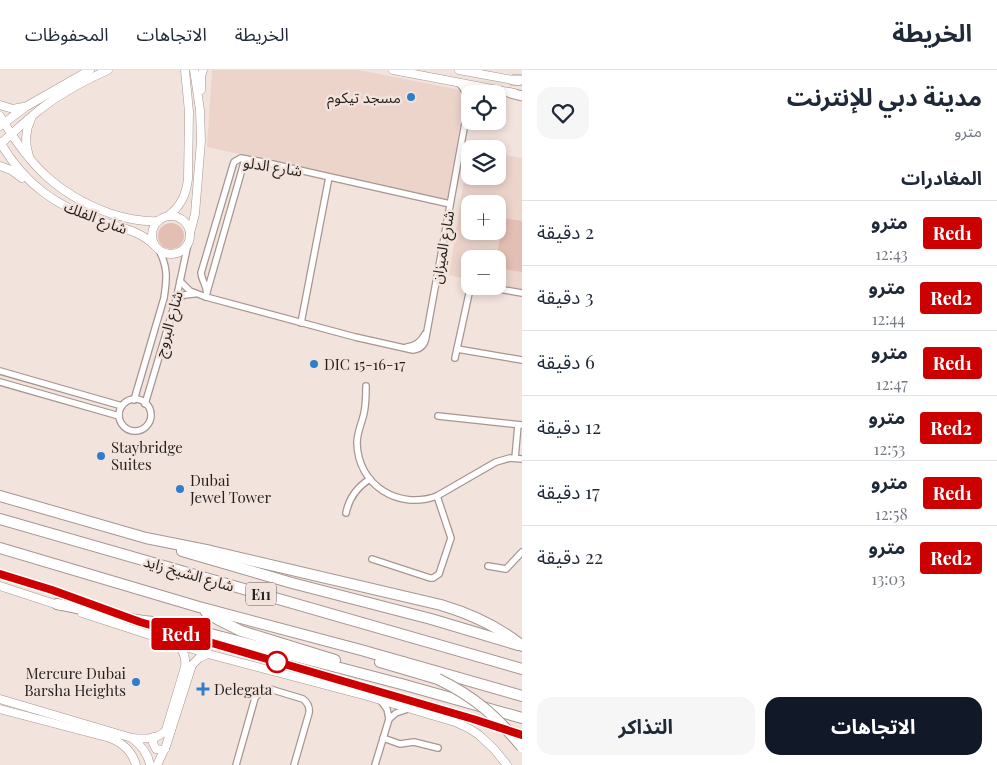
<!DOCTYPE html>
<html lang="ar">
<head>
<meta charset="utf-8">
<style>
	body { margin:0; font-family:"Playfair Display","Noto Sans Arabic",serif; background:#f6f6f7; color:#1f2937; direction:rtl; height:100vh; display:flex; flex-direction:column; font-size:19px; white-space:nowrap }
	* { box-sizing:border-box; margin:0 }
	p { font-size:16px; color:#747a83 }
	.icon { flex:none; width:28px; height:28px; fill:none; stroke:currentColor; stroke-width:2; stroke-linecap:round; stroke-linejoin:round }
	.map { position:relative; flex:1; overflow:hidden; direction:ltr }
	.details { display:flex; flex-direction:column; background:#fff; width:475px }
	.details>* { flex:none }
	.badge { padding:0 10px; border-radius:4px; font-size:18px; line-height:32px }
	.buttons { position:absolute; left:461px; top:15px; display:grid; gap:10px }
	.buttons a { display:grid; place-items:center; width:45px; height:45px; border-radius:10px; background:#fff; box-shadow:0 2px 8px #0003; font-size:25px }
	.map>.badge { position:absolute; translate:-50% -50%; box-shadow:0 0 0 2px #fff }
	h2 { padding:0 15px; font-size:19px; line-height:45px }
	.round { display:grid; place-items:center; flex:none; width:52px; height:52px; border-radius:15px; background:#f6f6f7 }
	.summary { display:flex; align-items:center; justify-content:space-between; height:85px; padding:0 15px }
	h1 { font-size:24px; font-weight:700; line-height:38px }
	.cta { display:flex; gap:10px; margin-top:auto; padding:10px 15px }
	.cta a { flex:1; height:58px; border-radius:15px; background:#111827; color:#fff; font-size:20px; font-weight:700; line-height:58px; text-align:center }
	.cta a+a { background:#f6f6f7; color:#1f2937 }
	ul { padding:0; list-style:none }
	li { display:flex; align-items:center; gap:15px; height:65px; padding:0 15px; border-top:1px solid #e0e1e3 }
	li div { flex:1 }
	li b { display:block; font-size:19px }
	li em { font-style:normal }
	li .badge { min-width:55px; font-weight:700; text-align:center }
	header { display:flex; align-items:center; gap:30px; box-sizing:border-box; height:70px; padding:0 25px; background:#fff; border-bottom:1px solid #e0e1e3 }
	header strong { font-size:24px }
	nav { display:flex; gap:28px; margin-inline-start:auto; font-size:18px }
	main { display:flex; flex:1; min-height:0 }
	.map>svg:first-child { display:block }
	.built { fill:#ecd4cb; fill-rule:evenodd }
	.green { fill:#e2bfb2 }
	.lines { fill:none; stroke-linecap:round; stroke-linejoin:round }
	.street-casing { stroke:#a69691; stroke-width:8 }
	.secondary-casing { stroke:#a69691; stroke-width:9 }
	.primary-casing { stroke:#a69691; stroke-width:11 }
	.highway-casing { stroke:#a69691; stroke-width:12 }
	.street { stroke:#fff; stroke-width:5.5 }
	.secondary { stroke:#fff; stroke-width:8 }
	.primary { stroke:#fff; stroke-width:9 }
	.highway { stroke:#fff; stroke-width:10 }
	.rail { stroke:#47403d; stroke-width:2; stroke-dasharray:6 6; stroke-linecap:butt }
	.highway-bridge-casing { stroke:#a69691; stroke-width:12; stroke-linecap:butt }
	.highway-bridge { stroke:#fff; stroke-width:10 }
	.line-casing { stroke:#fff; stroke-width:11 }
	.line { stroke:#c00; stroke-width:8 }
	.poi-dot { fill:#2f7ece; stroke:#f3e3dd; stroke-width:2 }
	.stop-dot { fill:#fff; stroke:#c00; stroke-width:2.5 }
	.labels { text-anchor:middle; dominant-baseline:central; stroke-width:5; stroke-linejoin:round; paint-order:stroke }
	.shield { fill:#f3e3dd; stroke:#635a57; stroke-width:1 }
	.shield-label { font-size:14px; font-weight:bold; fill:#251f1d }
	.poi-label { font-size:15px; fill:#251f1d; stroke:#f3e3dd; text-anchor:start }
	.street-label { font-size:15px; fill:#251f1d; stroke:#f3e3dd }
</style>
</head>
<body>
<header>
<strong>الخريطة</strong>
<nav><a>الخريطة</a><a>الاتجاهات</a><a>المحفوظات</a></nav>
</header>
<main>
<section class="details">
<div class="summary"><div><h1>مدينة دبي للإنترنت</h1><p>مترو</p></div><a class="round"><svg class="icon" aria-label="heart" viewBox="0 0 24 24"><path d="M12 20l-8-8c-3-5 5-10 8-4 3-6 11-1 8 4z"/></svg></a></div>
<h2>المغادرات</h2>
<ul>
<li><span class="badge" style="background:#c00;color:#fff">Red1</span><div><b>مترو</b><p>12:43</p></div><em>2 دقيقة</em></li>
<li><span class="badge" style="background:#c00;color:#fff">Red2</span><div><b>مترو</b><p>12:44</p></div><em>3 دقيقة</em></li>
<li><span class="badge" style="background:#c00;color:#fff">Red1</span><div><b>مترو</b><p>12:47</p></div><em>6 دقيقة</em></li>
<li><span class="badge" style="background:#c00;color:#fff">Red2</span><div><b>مترو</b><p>12:53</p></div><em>12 دقيقة</em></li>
<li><span class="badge" style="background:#c00;color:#fff">Red1</span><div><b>مترو</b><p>12:58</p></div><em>17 دقيقة</em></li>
<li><span class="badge" style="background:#c00;color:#fff">Red2</span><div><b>مترو</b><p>13:03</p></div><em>22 دقيقة</em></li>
</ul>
<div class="cta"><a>الاتجاهات</a><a>التذاكر</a></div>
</section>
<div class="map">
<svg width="522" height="695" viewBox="0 0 522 695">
	<rect width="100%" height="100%" fill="#f3e3dd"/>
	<g class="built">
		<polygon points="212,0 358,0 466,21 447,130 207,77"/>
		<path d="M 469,79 L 470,79 L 470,106 L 498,106 L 498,84 L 522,88 L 522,221 L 498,216 L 498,189 L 470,189 L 470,210 L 449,205 ZM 470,134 L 498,134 L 498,161 L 470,161 Z"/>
	</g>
	<g class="green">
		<polygon points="504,148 522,151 522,202 498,198 498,189 496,189"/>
		<circle cx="171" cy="166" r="13"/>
	</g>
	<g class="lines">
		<g class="street-casing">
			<g id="street">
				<path d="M 458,12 C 464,18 468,25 468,35"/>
				<polyline points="474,24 481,17"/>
				<path d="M 180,211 L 190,221 L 206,227 L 355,267 L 413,280 C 420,279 425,275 426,267 L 467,42 L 470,30"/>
				<polyline points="481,216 522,223"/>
				<polyline points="207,222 245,89"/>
				<path d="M 206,227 C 209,217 202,213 201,203 L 233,95 L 234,92 L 241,88 L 268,93 L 450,134"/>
				<polyline points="176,230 184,225 194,224"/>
				<polyline points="301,253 329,107"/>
				<path d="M 407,277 C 416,276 421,272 425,264"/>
				<polyline points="457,279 522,290"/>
				<polyline points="455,288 470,219 472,216"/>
				<polyline points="0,301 122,336"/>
				<polyline points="0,312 119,346"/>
				<path d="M 366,316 C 366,325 366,334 364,343 C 362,353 357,362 357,373 C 358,416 399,440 437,426 L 496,392 L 510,388 L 522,389"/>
				<circle cx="135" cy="345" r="16"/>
				<path d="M 134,330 L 164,228 C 167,208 168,198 159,180"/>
				<polyline points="145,334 176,230 188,174"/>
				<polyline points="438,346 522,355"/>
				<polyline points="515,388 518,355"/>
				<path d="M 346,443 C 349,428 357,417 370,409"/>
				<polyline points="372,489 430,508 433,508 439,504 451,468 437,426"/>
				<polyline points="488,496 506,499 522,482"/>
				<polyline points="381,631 387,639 389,649"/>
				<polyline points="383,668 400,674 414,672 438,678"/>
				<path d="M 236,695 L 255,628 L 258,624 L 270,619 L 303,629 C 308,633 310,637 309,643 L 294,695"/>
				<polyline points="375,695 389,649 396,643 408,639"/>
			</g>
		</g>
		<g class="secondary-casing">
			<g id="secondary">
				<polyline points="393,0 514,23"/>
				<polyline points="459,0 518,11"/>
				<polyline points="201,20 201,7 203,0"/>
				<polyline points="0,35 13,39 23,37"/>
				<path d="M 0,46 C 28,93 56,124 109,143 C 125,148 140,152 158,151"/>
				<polyline points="0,56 27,36 90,0"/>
				<path d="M 0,72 C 25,115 57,137 103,152 C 122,158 141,161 155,176"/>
				<path d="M 0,74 C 11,65 21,55 32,46 C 54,27 81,12 108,0"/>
				<path d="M 29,86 C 25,74 25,61 31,49"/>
				<polyline points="0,96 11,100 22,108"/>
				<circle cx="171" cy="165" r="19"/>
				<path d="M 168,146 C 181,136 186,125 188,109 L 189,42 L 185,0"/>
				<polyline points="190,163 195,144 201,71 200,40 194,0"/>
				<polyline points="0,516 61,536"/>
				<polyline points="82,543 208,584 367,626 455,652 470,659 479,665 494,679 507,695"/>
				<path d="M 0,629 L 132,668 C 144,669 158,670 166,660 L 185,597 C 186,589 185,582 178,576"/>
				<path d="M 0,639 L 110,668 C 123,673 132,681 136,695"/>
				<polyline points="154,667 153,673 156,679 162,680 165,679"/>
				<path d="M 132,668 C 141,675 148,683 150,695"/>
				<polyline points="157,695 166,676 192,595 199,588 208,584"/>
			</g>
		</g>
		<g class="primary-casing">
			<g id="primary">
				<polyline points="513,10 522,10"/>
				<polyline points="510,23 522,26"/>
			</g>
		</g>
		<g class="highway-casing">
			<g id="highway">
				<path d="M 0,426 L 146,468 L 211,481 L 441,535 C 471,544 498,556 522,576"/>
				<polyline points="0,449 522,599"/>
				<polyline points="0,478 199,537 361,580 522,626"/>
				<polyline points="182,481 292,513 431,549 518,575"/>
				<path d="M 57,534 C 80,538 103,544 126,548 C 144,552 162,552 180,556 L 405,615 L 522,648"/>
				<polyline points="206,542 219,550 241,561 335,590"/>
				<polyline points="380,592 438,609"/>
			</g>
		</g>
		<use href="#street" class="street"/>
		<use href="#secondary" class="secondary"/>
		<use href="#primary" class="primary"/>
		<use href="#highway" class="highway"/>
		<polyline class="rail" points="0,504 51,519 140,552 488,653 522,665"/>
		<g class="highway-bridge-casing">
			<path id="highway-bridge" d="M 438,609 C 475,627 496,646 522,677"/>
		</g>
		<use href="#highway-bridge" class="highway-bridge"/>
	</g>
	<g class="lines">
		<g class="line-casing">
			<polyline id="line" points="0,504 52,520 140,552 473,649 522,665"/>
		</g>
		<use href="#line" class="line"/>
	</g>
	<g class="poi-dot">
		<circle cx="411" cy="27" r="5"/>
		<circle cx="314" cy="294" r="5"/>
		<circle cx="101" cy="386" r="5"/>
		<circle cx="180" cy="419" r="5"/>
		<circle cx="136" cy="612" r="5"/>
		<path d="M200.5 611.5h5v5h5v5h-5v5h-5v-5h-5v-5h5z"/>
	</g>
	<circle class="stop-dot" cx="277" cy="592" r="10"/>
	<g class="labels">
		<rect class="shield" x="246" y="512.5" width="30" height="23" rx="4"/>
		<g class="shield-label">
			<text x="261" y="524">E11</text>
		</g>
		<g class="poi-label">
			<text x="401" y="27" text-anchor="end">مسجد تيكوم</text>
			<text x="324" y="294">DIC 15-16-17</text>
			<text x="111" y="377">Staybridge<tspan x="111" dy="17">Suites</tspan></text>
			<text x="190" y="410">Dubai<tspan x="190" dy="17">Jewel Tower</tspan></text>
			<text x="126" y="603" text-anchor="end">Mercure Dubai<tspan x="126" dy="17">Barsha Heights</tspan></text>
			<text x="214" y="619">Delegata</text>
		</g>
		<g class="street-label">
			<text transform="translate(273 96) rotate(9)">شارع الدلو</text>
			<text transform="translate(96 147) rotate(21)">شارع الفلك</text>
			<text transform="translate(442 177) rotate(-80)">شارع الميزان</text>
			<text transform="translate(168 254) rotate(-74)">شارع البروج</text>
			<text transform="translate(189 503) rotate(16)">شارع الشيخ زايد</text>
		</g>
	</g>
</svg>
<div class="buttons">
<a><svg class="icon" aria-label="locate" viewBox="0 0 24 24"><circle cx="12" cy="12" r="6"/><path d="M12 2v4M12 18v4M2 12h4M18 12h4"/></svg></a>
<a><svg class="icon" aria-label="layers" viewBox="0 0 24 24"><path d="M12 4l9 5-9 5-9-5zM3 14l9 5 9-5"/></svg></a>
<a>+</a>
<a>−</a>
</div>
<b class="badge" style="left:181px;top:564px;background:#c00;color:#fff">Red1</b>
</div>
</main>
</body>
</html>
